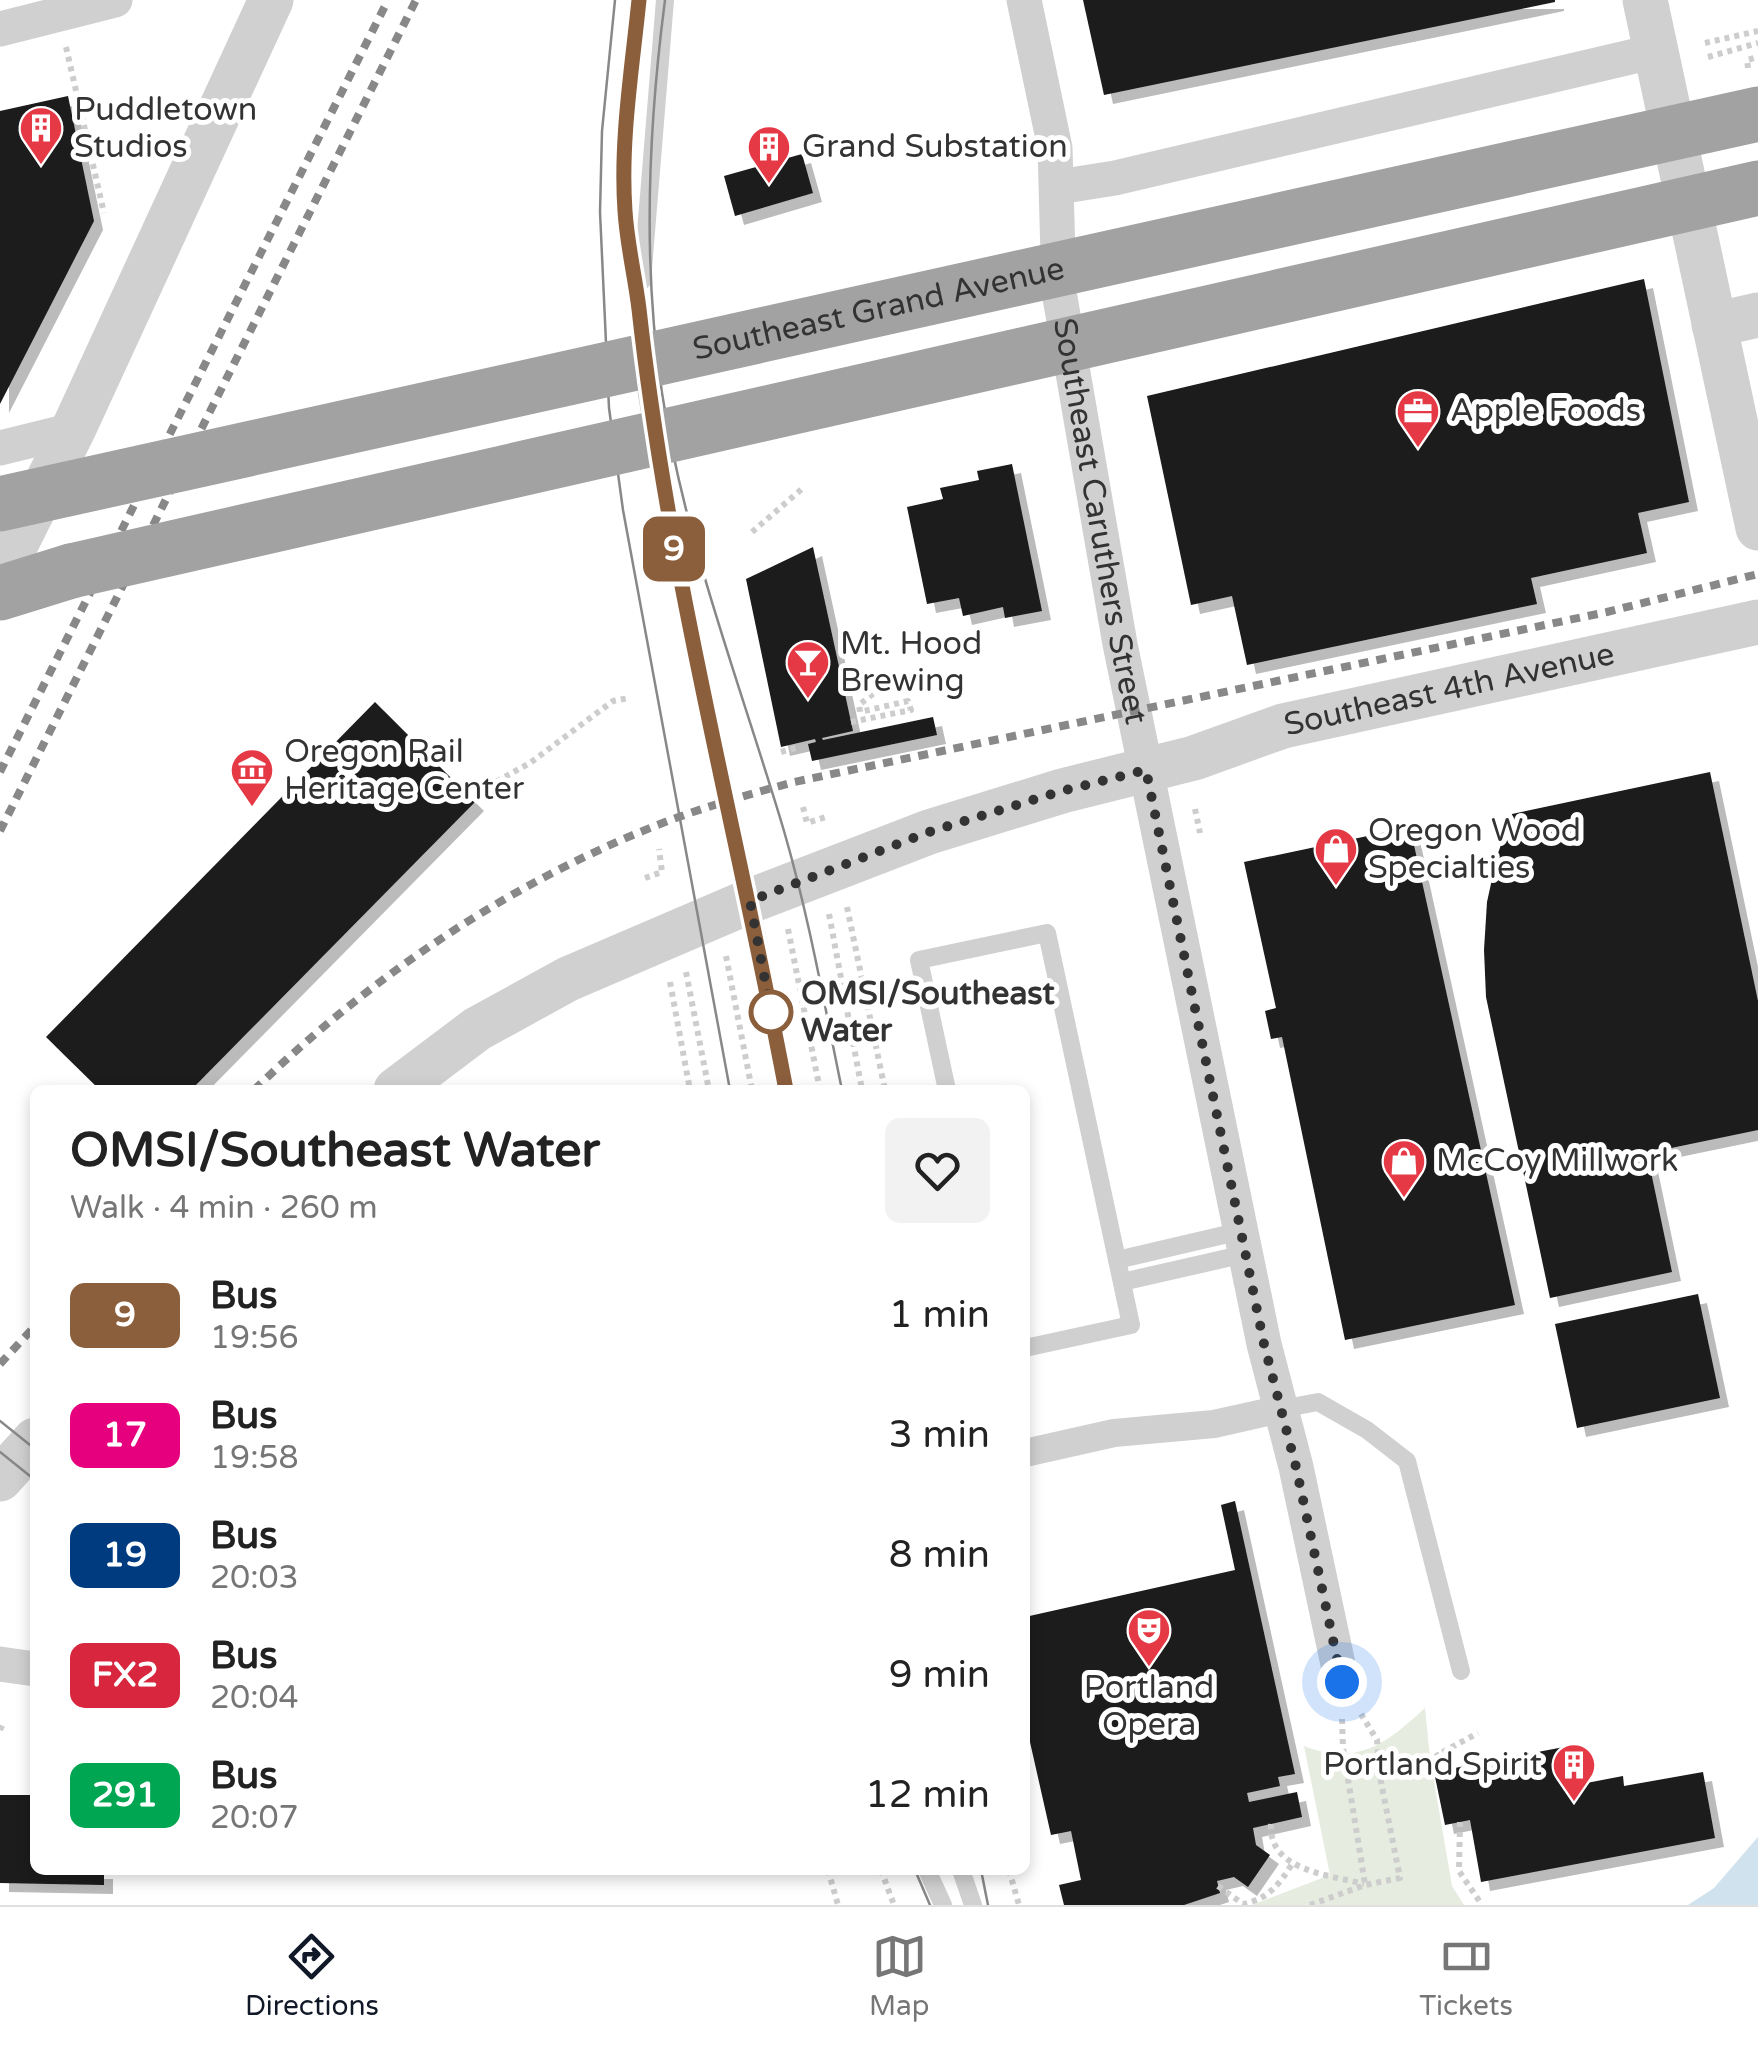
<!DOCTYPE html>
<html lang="en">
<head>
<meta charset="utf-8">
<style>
	body { margin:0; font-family:"Varela Round",sans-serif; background:#f2f2f2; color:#222; height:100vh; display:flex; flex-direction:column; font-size:38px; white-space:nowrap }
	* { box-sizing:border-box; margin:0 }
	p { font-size:32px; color:#767676 }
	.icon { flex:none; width:55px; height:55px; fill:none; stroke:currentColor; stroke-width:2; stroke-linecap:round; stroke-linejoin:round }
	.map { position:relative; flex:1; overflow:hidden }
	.drawer { position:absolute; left:30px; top:1085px; width:1000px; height:790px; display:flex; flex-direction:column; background:#fff; border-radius:15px; box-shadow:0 5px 15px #0003 }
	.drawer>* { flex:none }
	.badge { padding:0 20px; border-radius:15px; font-size:35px; line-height:65px }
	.you { position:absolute; width:50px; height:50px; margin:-25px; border:8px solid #fff; border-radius:50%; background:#1a73e8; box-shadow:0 0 0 15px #1a73e833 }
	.map>.badge { position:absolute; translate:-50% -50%; box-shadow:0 0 0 5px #fff }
	.round { display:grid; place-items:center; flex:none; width:105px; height:105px; border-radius:15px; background:#f2f2f2 }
	.overview { display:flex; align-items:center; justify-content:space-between; height:170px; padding:0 40px }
	h1 { font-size:48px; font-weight:800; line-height:75px }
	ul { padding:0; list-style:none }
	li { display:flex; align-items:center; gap:30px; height:120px; padding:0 40px }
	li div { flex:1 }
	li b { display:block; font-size:38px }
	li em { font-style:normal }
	li .badge { min-width:110px; font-weight:700; text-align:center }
	.tab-bar { display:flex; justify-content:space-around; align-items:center; height:140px; border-top:2px solid #e0e0e0; background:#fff; font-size:28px; color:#767676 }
	.tab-bar a { display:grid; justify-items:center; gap:5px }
	.tab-bar .on { color:#111827 }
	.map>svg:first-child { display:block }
	.green { fill:#e6ecdf }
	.water { fill:#cfe2ee }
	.building { fill:#1a1a1a; filter:url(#shadow) }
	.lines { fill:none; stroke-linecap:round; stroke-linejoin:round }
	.path { stroke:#cdcdcd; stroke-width:6; stroke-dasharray:5 5; stroke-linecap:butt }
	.service { stroke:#d0d0d0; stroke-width:18 }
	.pedestrian { stroke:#d0d0d0; stroke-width:28 }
	.minor { stroke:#d0d0d0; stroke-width:35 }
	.tertiary { stroke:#d0d0d0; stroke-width:45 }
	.trunk { stroke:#a2a2a2; stroke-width:55 }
	.tram { stroke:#888; stroke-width:2.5 }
	.rail { stroke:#888; stroke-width:8; stroke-dasharray:10 8; stroke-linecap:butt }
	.trunk-bridge { stroke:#a2a2a2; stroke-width:55 }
	.line-casing { stroke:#fff; stroke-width:22 }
	.line { stroke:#8b5e3c; stroke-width:15 }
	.walk { stroke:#333; stroke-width:10; stroke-dasharray:0 18 }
	.stop-dot { fill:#fff; stroke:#8b5e3c; stroke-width:5 }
	.labels { text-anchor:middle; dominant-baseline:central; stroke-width:10; stroke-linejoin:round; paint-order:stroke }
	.poi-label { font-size:32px; fill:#333; stroke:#fff; text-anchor:start }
	.street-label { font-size:32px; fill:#333; stroke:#fff }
	.stop-label { font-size:32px; font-weight:bold; fill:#333; stroke:#fff; text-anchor:start }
</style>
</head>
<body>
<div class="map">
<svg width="1758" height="1905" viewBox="0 0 1758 1905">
	<defs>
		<filter id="shadow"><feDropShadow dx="9" dy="9" stdDeviation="0" flood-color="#0004"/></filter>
	</defs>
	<rect width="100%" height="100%" fill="#fff"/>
	<path class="green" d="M 1425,1708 L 1430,1758 L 1452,1886 L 1464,1905 L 1252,1905 L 1330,1875 L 1304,1746 C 1357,1767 1387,1743 1425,1708 Z"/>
	<polygon class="water" points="1758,1837 1758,1905 1688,1905 1714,1888"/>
	<g class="building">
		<polygon points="1083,0 1555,0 1555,2 1104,95"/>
		<polygon points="68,96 94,221 0,404 0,111"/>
		<polygon points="802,154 813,193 735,216 724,176"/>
		<polygon points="1644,279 1689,502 1638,513 1647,553 1531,578 1537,604 1247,665 1232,596 1191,605 1147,396"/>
		<polygon points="1012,464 1042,611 1005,618 1003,607 963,616 959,598 927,604 907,507 943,499 940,488 979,480 977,471"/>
		<polygon points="813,547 853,731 822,738 823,740 933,717 937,735 812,761 808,744 816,742 815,739 781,747 746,579"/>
		<polygon points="375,702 475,802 191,1090 100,1090 46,1037"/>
		<polygon points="1710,772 1758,1001 1758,1130 1647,1153 1672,1272 1550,1298 1486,997 1484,950 1487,902 1497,856 1512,814"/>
		<polygon points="1410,827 1515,1305 1345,1340 1282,1037 1271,1039 1265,1011 1276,1008 1244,862"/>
		<polygon points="1698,1294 1720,1398 1577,1428 1555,1324"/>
		<polygon points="1235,1501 1295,1774 1278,1777 1280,1786 1247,1793 1249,1802 1297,1792 1302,1817 1253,1828 1256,1845 1270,1855 1248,1887 1234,1877 1217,1881 1220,1893 1184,1905 1064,1905 1059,1885 1081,1880 1071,1831 1051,1835 1025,1720 1025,1617 1235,1570 1221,1505"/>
		<polygon points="1564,1747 1571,1786 1623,1776 1624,1786 1703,1772 1715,1838 1481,1882 1470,1820 1445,1825 1434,1772"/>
		<polygon points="0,1795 35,1795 35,1870 104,1870 104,1885 0,1883"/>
	</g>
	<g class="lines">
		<g class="path">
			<polyline points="1705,43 1758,31"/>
			<polyline points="66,47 104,213"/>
			<polyline points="1708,57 1758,43"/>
			<polyline points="1748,68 1747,60 1758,57"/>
			<polyline points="752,532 803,488"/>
			<polyline points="851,722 911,710 908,701 860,712 859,705 879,689"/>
			<polyline points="781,752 799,747"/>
			<polyline points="470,796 530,763 613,701 629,698"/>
			<polyline points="803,807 807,823 826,817"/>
			<polyline points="1195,809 1200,833"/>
			<polyline points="645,878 662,872 659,849"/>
			<polyline points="847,907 885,1090"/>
			<polyline points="829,914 862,1090"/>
			<polyline points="788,929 820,1090"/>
			<polyline points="726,956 752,1090"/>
			<polyline points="686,972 709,1090"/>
			<polyline points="670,982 690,1090"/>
			<polyline points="1342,1719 1343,1748 1365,1884"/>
			<polyline points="0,1730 3,1724"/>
			<polyline points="1450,1769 1441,1753 1478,1733"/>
			<polyline points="1380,1777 1419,1768 1441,1753"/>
			<polyline points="1460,1822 1459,1871 1482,1905"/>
			<path d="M 1271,1824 C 1268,1871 1330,1875 1364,1884"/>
			<polyline points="828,1870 838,1905"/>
			<polyline points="881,1870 894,1905"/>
			<polyline points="1009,1870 1019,1905"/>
			<path d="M 1218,1886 L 1243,1904 C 1268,1899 1279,1885 1292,1864"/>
			<polyline points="1310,1905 1365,1885 1400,1878 1380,1777 1377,1740 1361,1714"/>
		</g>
		<g class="service">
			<polyline points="639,0 626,134 625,211 639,306 647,395 672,541 758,941 786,1090"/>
			<polyline points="642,281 665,0"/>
			<polyline points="947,1090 919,960 1047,933 1131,1325 1025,1348"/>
			<polyline points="1117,1260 1241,1231"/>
			<polyline points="1122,1282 1245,1254"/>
			<polyline points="1281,1409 1318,1402 1367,1430 1407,1461 1461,1671"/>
			<polyline points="927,1870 943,1905"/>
			<polyline points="961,1870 973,1905"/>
		</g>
		<polyline class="pedestrian" points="1025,1453 1114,1433 1214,1424 1281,1409"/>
		<g class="minor">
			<path id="s1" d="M 1024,0 L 1055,148 L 1059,292 L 1120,644 L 1264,1344 L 1296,1467 L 1342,1683"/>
			<polyline points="0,29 115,0"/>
			<polyline points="1058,187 1115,178 1656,51"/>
			<polyline points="0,448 73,430"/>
			<polyline points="0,1664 35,1669"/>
		</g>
		<g class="tertiary">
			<polyline points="1645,0 1758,528"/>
			<polyline points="1714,325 1758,315"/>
			<polyline points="0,576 73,430 271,0"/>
			<path id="s2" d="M 396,1090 L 477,1029 L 568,979 L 750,901 L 929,832 L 1062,791 L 1194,758 L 1283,726 L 1758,622"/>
			<polyline points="0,1479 35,1440"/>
		</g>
		<polyline class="trunk" points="0,593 71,571"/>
		<g class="tram">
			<polyline points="615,0 602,131 600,212 609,408 623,510 730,1090"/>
			<path d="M 665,0 C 648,130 642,263 662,393 C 685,543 741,686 784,831 C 809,917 824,1003 842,1090"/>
			<polyline points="0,1421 35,1449"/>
			<polyline points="0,1452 35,1480"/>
			<polyline points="915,1870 930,1905"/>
			<polyline points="981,1870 988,1905"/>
		</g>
		<g class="rail">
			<polyline points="0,772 388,0"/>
			<polyline points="0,831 416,0"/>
			<path d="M 254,1090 C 368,979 506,885 655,826 C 700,808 747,795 794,782 L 1607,612 L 1758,574"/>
			<polyline points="0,1364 35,1326"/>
		</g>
		<g class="trunk-bridge">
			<path id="s3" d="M 0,504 L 1758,114"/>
			<polyline points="71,571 1758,188"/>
		</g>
	</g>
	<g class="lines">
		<g class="line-casing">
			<path id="line" d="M 639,0 C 632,69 620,142 625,211 C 627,244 635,276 639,309 C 668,572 737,830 786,1090"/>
		</g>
		<use href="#line" class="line"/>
		<polyline class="walk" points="771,1012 750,901 929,832 1062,791 1146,770 1264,1344 1296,1467 1342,1682"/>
	</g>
	<defs>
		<g id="building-pin" transform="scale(2.25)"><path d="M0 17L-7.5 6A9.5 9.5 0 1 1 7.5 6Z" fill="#e63946" stroke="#fff"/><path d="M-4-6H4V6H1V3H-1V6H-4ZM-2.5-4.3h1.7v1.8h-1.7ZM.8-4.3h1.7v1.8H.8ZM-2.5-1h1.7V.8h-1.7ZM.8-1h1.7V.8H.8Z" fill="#fff"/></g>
		<g id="office-pin" transform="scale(2.25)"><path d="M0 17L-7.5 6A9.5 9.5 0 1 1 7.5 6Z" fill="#e63946" stroke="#fff"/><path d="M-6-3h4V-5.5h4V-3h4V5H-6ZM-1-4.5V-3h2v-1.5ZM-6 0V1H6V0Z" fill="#fff"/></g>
		<g id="bar-pin" transform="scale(2.25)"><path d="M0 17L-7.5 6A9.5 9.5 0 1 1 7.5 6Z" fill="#e63946" stroke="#fff"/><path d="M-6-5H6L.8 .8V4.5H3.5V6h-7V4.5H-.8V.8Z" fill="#fff"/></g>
		<g id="museum-pin" transform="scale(2.25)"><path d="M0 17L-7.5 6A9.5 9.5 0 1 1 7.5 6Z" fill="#e63946" stroke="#fff"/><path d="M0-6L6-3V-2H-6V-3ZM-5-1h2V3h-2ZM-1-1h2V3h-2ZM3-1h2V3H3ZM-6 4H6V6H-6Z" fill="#fff"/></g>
		<g id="shop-pin" transform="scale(2.25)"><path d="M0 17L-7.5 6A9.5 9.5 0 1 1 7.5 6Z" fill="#e63946" stroke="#fff"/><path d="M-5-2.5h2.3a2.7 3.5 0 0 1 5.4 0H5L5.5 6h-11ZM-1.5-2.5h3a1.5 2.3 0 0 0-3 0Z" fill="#fff"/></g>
		<g id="theatre-pin" transform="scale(2.25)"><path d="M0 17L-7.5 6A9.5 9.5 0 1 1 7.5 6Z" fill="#e63946" stroke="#fff"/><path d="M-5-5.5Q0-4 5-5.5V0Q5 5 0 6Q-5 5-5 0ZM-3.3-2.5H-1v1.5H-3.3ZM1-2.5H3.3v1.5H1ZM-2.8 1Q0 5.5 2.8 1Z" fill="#fff"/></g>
	</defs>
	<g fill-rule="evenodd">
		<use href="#building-pin" x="41" y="128"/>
		<use href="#building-pin" x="769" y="147"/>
		<use href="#office-pin" x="1418" y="411"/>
		<use href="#bar-pin" x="808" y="662"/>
		<use href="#museum-pin" x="252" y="770"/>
		<use href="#shop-pin" x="1336" y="849"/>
		<use href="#shop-pin" x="1404" y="1161"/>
		<use href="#theatre-pin" x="1149" y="1630"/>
		<use href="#building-pin" x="1574" y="1765"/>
	</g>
	<circle class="stop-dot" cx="771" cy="1012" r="20"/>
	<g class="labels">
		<g class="poi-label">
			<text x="74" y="110">Puddletown<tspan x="74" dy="37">Studios</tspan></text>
			<text x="802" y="147">Grand Substation</text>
			<text x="1450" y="411">Apple Foods</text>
			<text x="840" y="644">Mt. Hood<tspan x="840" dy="37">Brewing</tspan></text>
			<text x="284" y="752">Oregon Rail<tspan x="284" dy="37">Heritage Center</tspan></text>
			<text x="1368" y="831">Oregon Wood<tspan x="1368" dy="37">Specialties</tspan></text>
			<text x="1436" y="1161">McCoy Millwork</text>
			<text x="1149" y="1688" text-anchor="middle">Portland<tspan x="1149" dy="37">Opera</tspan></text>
			<text x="1542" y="1765" text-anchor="end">Portland Spirit</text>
		</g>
		<g class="street-label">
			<text stroke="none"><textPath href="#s3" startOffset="900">Southeast Grand Avenue</textPath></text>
			<text stroke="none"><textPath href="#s1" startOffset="528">Southeast Caruthers Street</textPath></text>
			<text stroke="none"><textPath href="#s2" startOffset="1135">Southeast 4th Avenue</textPath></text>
		</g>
		<g class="stop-label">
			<text x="801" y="994">OMSI/Southeast<tspan x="801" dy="37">Water</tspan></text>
		</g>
	</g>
</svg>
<div class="you" style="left:1342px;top:1682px"></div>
<b class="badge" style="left:674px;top:549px;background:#8b5e3c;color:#fff">9</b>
<section class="drawer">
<div class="overview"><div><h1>OMSI/Southeast Water</h1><p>Walk · 4 min · 260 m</p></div><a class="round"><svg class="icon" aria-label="heart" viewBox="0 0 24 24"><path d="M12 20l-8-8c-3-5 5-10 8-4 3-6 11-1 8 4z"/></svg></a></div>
<ul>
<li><span class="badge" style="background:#8b5e3c;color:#fff">9</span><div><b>Bus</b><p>19:56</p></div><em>1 min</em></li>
<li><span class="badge" style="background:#e6007e;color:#fff">17</span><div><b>Bus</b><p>19:58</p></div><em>3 min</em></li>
<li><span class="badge" style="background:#003b80;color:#fff">19</span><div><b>Bus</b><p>20:03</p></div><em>8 min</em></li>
<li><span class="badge" style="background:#d7263d;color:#fff">FX2</span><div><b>Bus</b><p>20:04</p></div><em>9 min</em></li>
<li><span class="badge" style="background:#00a651;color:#fff">291</span><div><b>Bus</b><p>20:07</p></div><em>12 min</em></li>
</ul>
</section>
</div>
<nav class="tab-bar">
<a class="on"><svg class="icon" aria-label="directions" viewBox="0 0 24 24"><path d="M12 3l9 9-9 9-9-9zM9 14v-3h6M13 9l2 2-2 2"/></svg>Directions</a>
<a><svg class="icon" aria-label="map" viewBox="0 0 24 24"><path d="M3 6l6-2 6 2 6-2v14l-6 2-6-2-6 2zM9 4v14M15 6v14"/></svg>Map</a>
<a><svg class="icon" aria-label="tickets" viewBox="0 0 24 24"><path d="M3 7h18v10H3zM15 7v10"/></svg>Tickets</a>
</nav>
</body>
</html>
